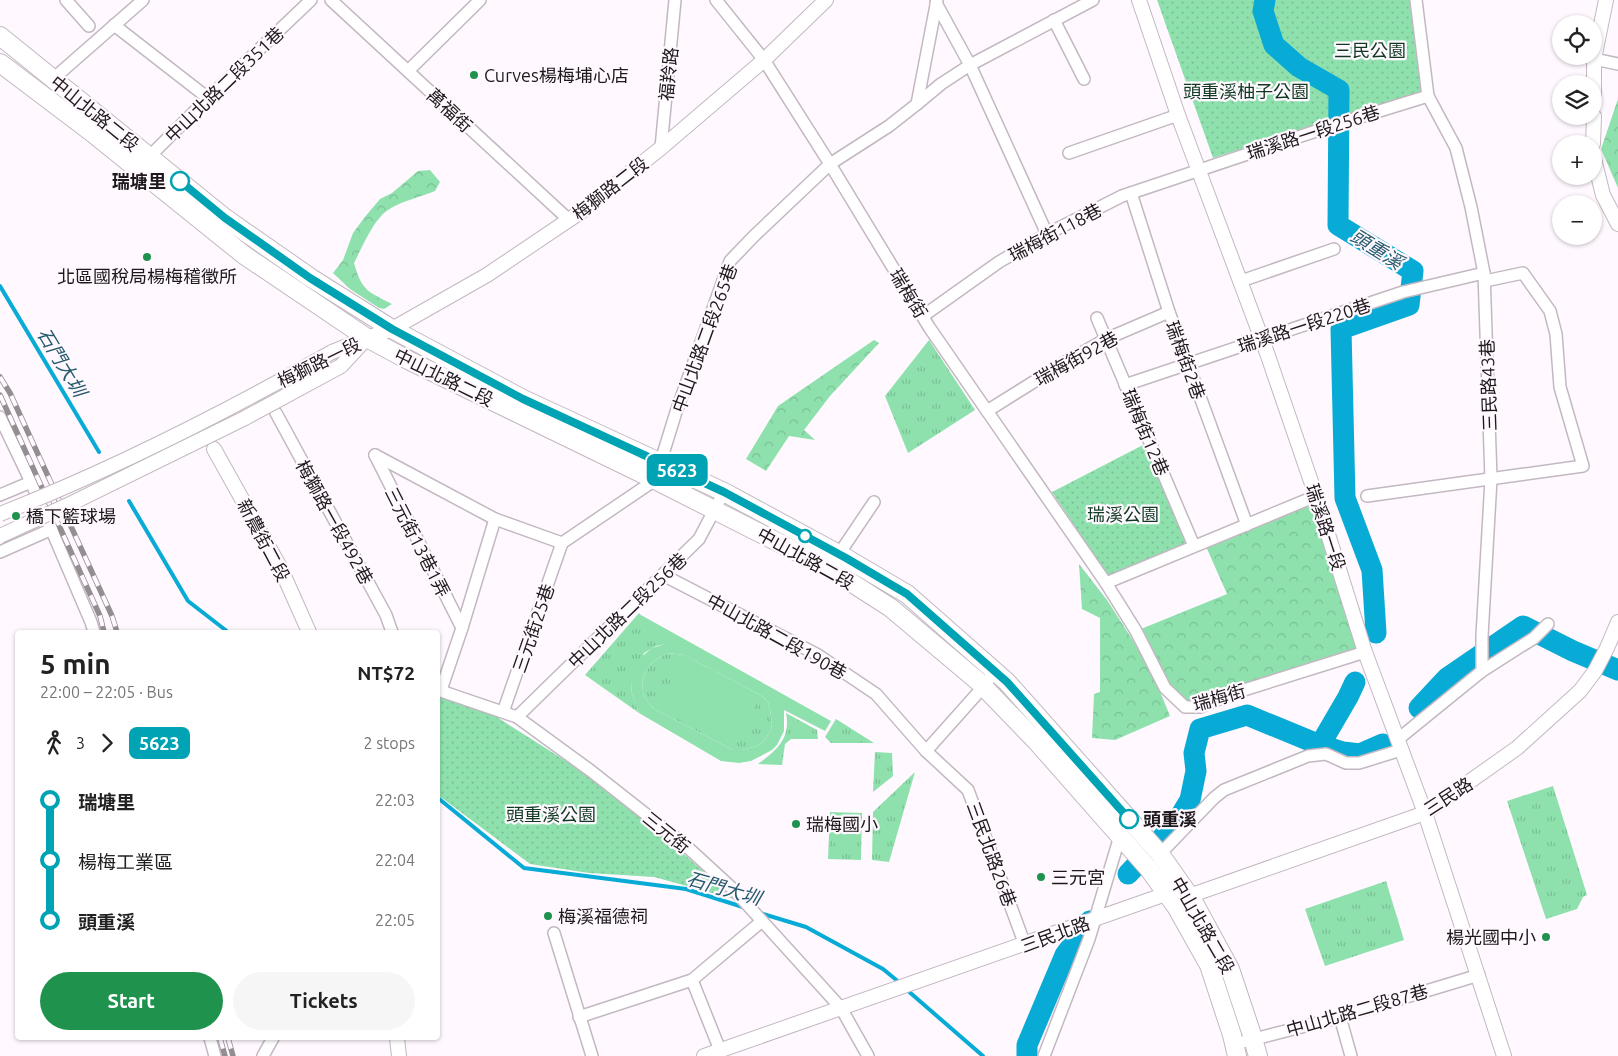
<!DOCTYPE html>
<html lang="en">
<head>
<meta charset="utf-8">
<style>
	body { margin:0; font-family:Ubuntu,"Noto Sans TC",sans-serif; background:#f6f6f6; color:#222; height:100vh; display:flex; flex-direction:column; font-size:19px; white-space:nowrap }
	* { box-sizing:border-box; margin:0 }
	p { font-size:16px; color:#767676 }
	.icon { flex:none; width:28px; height:28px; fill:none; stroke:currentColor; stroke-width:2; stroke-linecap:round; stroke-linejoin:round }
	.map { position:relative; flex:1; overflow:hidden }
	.details { position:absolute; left:15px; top:630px; width:425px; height:410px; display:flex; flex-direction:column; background:#fff; border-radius:5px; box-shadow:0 1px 4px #0004 }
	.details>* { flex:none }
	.badge { padding:0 10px; border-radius:8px; font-size:18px; line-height:32px }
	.controls { position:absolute; left:1552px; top:15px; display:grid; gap:10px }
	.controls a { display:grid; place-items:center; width:50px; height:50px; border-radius:50%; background:#fff; box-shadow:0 1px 4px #0004; font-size:25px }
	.map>.badge { position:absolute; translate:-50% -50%; box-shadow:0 0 0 2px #fff }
	.legs { display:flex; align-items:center; gap:8px; height:55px; padding:0 25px; font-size:16px }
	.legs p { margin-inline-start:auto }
	.headline { display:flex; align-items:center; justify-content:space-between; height:85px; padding:0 25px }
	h1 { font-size:28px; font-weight:700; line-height:38px }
	.action { display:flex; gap:10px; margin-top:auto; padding:10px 25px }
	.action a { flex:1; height:58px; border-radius:30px; background:#1f934e; color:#fff; font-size:20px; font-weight:700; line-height:58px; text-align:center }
	.action a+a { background:#f6f6f6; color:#222 }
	ul { padding:0 25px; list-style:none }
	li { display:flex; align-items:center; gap:18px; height:60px; font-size:19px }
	li i { display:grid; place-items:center; width:8px; height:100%; margin:0 6px; background:currentColor }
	li i::after { content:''; width:12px; height:12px; margin:-6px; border:4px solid; border-radius:50%; background:#fff }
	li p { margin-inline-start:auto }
	li:first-child i { background:linear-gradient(#0000 50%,currentColor 0) }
	li:last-child i { background:linear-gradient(currentColor 50%,#0000 0) }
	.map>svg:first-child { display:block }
	.grass { fill:url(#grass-tufts) }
	.forest { fill:url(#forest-crowns) }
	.park { fill:url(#park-dots) }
	.pitch { fill:#8ee1ad; fill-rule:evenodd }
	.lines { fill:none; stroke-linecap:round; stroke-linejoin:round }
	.stream { stroke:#08abd5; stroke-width:4 }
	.river { stroke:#08abd5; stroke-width:21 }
	.minor-casing { stroke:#c3b8c2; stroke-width:14 }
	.tertiary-casing { stroke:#c3b8c2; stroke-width:16 }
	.primary-casing { stroke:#c3b8c2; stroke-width:20 }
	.minor { stroke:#fff; stroke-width:11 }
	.tertiary { stroke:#fff; stroke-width:14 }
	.primary { stroke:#fff; stroke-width:18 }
	.rail-casing { stroke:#938e92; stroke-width:5.5 }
	.rail { stroke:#fff8fe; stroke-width:4; stroke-dasharray:11; stroke-linecap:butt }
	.tertiary-bridge-casing { stroke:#c3b8c2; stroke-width:16; stroke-linecap:butt }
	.tertiary-bridge { stroke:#fff; stroke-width:14 }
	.line-1-casing { stroke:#fff; stroke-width:11 }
	.line-1 { stroke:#00a3b4; stroke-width:8 }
	.poi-dot { fill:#1f934e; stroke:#fff8fe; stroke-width:2 }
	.stop-1-dot { fill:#fff; stroke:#00a3b4; stroke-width:2.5 }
	.labels { text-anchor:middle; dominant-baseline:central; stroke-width:4.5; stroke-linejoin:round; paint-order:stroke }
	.park-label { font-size:18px; fill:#0f3922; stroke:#fff8fe }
	.street-label { font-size:18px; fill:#1d191c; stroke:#fff8fe }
	.poi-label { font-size:18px; fill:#1d191c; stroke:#fff8fe; text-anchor:start }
	.stop-label { font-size:18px; font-weight:bold; fill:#1d191c; stroke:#fff8fe; text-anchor:end }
	.water-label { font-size:19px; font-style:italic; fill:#265b6d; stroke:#fff8fe }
</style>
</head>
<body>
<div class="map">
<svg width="1618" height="1056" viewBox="0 0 1618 1056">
	<defs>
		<pattern id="grass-tufts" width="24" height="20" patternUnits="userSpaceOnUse" patternTransform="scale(1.25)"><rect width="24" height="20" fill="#8ee1ad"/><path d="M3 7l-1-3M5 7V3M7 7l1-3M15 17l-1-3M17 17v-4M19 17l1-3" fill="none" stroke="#7ac094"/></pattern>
		<pattern id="forest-crowns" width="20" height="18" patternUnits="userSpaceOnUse" patternTransform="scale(1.25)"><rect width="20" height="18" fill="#8ee1ad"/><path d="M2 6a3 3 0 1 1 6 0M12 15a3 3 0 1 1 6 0" fill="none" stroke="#7ac094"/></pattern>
		<pattern id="park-dots" width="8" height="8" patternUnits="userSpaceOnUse" patternTransform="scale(1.25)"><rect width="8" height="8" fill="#8ee1ad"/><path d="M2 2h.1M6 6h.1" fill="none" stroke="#7ac094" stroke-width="1.8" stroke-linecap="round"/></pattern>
	</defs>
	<rect width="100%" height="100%" fill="#fff8fe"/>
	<g class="grass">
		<polygon points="929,340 975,410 908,453 885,396"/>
		<polygon points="639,613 641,615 635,626 666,644 656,646 644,653 631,684 632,694 639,713 585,675"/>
		<path d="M 668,653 L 684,655 L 762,696 L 768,702 L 770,710 L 772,724 L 771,730 L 764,741 L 757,746 L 742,750 L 733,750 L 654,709 C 632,689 643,663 668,653 Z"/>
		<path d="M 786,713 L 817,730 L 818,739 L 791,739 L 785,744 L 782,765 L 758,764 C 777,750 791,738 786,713 Z"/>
		<polygon points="836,719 874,743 831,743 825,737"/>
		<polygon points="875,752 892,753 893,776 873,792"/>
		<polygon points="915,772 889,862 872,860 873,812"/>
		<polygon points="1553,786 1587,895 1583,897 1577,909 1546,919 1507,801"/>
		<polygon points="830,812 862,813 861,860 828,859"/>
		<polygon points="1386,881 1404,940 1325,966 1305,909"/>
	</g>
	<g class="forest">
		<polygon points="1618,99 1618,188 1601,149"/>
		<path d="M 430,170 L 440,182 L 435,191 C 420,197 402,201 388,210 C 373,220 362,248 354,263 C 362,291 367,291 392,304 L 384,309 L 379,308 L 350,289 L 333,273 L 343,260 L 353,233 L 364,218 L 380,199 L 392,193 L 418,171 Z"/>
		<polygon points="874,340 879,343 830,396 804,430 815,440 789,436 766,471 746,459 778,406"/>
		<polygon points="1316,496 1365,652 1185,707 1165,688 1136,631 1227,594 1204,542"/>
		<polygon points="1079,564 1107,600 1150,667 1170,716 1115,740 1092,738 1094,694 1100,692 1100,618 1082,609"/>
	</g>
	<g class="park">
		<polygon points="1157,0 1412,0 1427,90 1213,158"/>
		<polygon points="1145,444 1186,544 1108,576 1052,492"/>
		<polygon points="438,697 447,698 492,714 577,768 646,820 734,899 654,877 589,873 530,864 438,795"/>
	</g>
	<g class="pitch">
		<path d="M 641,615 L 831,721 L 825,731 L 784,710 L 784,731 L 777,745 L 772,750 L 751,761 L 739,763 L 721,761 L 639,713 L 632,694 L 631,684 L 635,666 L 640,658 L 652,648 L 665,644 L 634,626 ZM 668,653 L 684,655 L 762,696 L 768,702 L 770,710 L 772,724 L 771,730 L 764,741 L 757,746 L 742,750 L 733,750 L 654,709 C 632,689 643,663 668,653 Z"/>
		<polygon points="684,655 760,697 733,748 657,708"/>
	</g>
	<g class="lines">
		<g class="stream">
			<polyline points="0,286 99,452"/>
			<polyline points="129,501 188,601 228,632"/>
			<polyline points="438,798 524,868 686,889 746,908"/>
			<polyline points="760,913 806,927 883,969 900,983"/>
			<polyline points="907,990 983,1056"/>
		</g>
		<g class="river">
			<polyline points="1265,0 1263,11 1274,45 1299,67 1339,90 1338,225 1413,271 1409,305 1341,329 1345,498 1372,570 1376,633"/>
			<polyline points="1419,708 1447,678 1523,626 1573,651 1618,670"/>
			<polyline points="1320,745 1348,697 1355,682"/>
			<polyline points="1128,874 1176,823 1190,800 1196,771 1194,753 1200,729 1247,715 1320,745 1343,752 1360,754 1383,744"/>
			<polyline points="1027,1056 1027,1045 1065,955 1090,921"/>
		</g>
		<g class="minor-casing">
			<g id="minor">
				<polyline points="66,0 89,26"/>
				<polyline points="331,0 568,219"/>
				<polyline points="716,0 764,60 830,164 929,327 1106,583 1136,631 1165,688 1185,707 1200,707 1231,694 1365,652"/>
				<polyline points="1416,0 1428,96 1456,148 1471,207 1484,273 1491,479 1482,636 1482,671"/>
				<polyline points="936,3 970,65 1047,234"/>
				<polyline points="1054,20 1084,79"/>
				<polyline points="114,25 208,98"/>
				<polyline points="1594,59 1618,64"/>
				<polyline points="408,71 480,0"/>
				<polyline points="53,79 143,0"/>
				<polyline points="917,104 941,84 970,65 1093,0"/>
				<polyline points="661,148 675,0"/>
				<polyline points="1069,153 1178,115"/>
				<polyline points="147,162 149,157 208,98 311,0"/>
				<polyline points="1131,193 1169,312 1247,525"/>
				<polyline points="1241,281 1334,249"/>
				<polyline points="923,316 999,262 1047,234 1122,196 1331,126 1428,96"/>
				<polyline points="1097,318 1194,546"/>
				<polyline points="1125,385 1403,292 1484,273"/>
				<polyline points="987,411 1067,361 1106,339 1169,312"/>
				<polyline points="276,413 386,615 392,632"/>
				<polyline points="0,417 31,482 91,622 94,632"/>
				<polyline points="375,455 495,519 562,543"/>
				<polyline points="375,455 462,628"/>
				<polyline points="0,495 31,482"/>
				<polyline points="1367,496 1583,466 1560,387 1556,334 1550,311 1523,273 1485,281"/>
				<polyline points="562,543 655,480 676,412 730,261 754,236 830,164 889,126 917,104 937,0"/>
				<polyline points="0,552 52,529"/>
				<polyline points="839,554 874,502"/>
				<polyline points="663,575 818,655 876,694 926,751 968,790 1025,945"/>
				<polyline points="1106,583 1316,496"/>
				<polyline points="438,690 517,717 591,771 685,845 734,890 841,1008 868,1056"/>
				<polyline points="441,690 462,628 495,519"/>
				<polyline points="503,712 562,543"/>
				<polyline points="517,717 699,539 724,492"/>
				<polyline points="1397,740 1482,671 1534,638 1548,624"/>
				<polyline points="926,751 984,686 995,671"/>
				<polyline points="1160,854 1214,798 1224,790 1308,756 1326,754 1346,763 1359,763 1401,750"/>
				<polyline points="554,933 592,1056"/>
				<polyline points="692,980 720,1050"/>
				<polyline points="579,1017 692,980 762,921"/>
				<polyline points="1340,1017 1351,1056"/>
				<polyline points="210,1038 215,1056"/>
				<polyline points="1235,1044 1340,1017 1479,975"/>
				<polyline points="263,1056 273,1038"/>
				<polyline points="1044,1056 1089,939 1120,836"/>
			</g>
		</g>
		<g class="tertiary-casing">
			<g id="tertiary">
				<polyline points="1139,0 1178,115 1267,353 1316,496 1365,652 1425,813 1504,1056"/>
				<polyline points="1594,100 1594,59 1606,0"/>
				<polyline points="1593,144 1594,116"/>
				<polyline points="1594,159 1603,195 1618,224"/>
				<polyline points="332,352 367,338 392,329 487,275 582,211 661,148 764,60 826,0"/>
				<polyline points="341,366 364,341"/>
				<polyline points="214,449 281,569 309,632"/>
				<polyline points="397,1038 399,1056"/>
				<polyline points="704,1056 1166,894 1189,896 1425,813 1517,748 1580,691 1595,671 1607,648 1618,622"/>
			</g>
		</g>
		<g class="primary-casing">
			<g id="primary">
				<polyline points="0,36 225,218 311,278 392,329 523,399 724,492 846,558 907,594 1007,682 1160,854 1193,901 1230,969 1251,1032 1258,1056"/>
				<polyline points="0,63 90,131 244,255 367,338 408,360 655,480 827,567 891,608 979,682 1037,742 1148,868 1177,908 1209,965 1232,1035 1237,1056"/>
			</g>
		</g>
		<use href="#minor" class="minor"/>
		<use href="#tertiary" class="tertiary"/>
		<use href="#primary" class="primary"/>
		<g class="rail-casing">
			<g id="rail">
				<polyline points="0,377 10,393 112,616 117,632"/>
				<polyline points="0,395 100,616 104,632"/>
				<polyline points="220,1038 225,1056"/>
				<polyline points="228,1038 233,1056"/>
			</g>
		</g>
		<use href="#rail" class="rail"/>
		<g class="tertiary-bridge-casing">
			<g id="tertiary-bridge">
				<path d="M 0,514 C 114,469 226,412 332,352"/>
				<polyline points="0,536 70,504 245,418 341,366"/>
			</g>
		</g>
		<use href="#tertiary-bridge" class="tertiary-bridge"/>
	</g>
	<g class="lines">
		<g class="line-1-casing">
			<polyline id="line-1" points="180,181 225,218 310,278 392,329 523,399 724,492 846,558 907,594 1007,682 1129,819"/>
		</g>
		<use href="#line-1" class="line-1"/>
	</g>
	<g class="poi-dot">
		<circle cx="474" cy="75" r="5"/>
		<circle cx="147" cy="257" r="5"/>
		<circle cx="16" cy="516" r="5"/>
		<circle cx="796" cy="824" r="5"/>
		<circle cx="1041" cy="877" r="5"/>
		<circle cx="548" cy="916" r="5"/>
		<circle cx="1546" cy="937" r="5"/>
	</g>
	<g class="stop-1-dot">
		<circle cx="180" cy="181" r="9"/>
		<circle cx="805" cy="536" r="6"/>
		<circle cx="1129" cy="819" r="9"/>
	</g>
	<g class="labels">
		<g class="park-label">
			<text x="1370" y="50">三民公園</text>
			<text x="1246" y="91">頭重溪柚子公園</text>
			<text x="1123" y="514">瑞溪公園</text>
			<text x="551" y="814">頭重溪公園</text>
		</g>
		<g class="street-label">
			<text transform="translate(668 74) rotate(-84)">福羚路</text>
			<text transform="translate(224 84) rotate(-44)">中山北路二段351巷</text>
			<text transform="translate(450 110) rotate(43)">萬福街</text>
			<text transform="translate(95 113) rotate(39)">中山北路二段</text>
			<text transform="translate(1313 132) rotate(-18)">瑞溪路一段256巷</text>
			<text transform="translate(610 188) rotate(-38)">梅獅路二段</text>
			<text transform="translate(1055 232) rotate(-28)">瑞梅街118巷</text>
			<text transform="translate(909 293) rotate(59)">瑞梅街</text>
			<text transform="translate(1304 325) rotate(-18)">瑞溪路一段220巷</text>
			<text transform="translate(704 338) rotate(-70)">中山北路二段265巷</text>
			<text transform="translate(1076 358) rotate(-29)">瑞梅街92巷</text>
			<text transform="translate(1186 360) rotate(70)">瑞梅街2巷</text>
			<text transform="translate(319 362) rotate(-26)">梅獅路一段</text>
			<text transform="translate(444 377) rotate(26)">中山北路二段</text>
			<text transform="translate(1488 385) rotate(-92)">三民路43巷</text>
			<text transform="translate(1146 432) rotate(67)">瑞梅街12巷</text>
			<text transform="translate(335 522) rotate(61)">梅獅路一段492巷</text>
			<text transform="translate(1326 527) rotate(72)">瑞溪路一段</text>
			<text transform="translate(264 540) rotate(62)">新農街二段</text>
			<text transform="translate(418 542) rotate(63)">三元街13巷1弄</text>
			<text transform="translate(806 558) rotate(29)">中山北路二段</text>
			<text transform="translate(627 610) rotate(-44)">中山北路二段256巷</text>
			<text transform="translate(533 628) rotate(-71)">三元街25巷</text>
			<text transform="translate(777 636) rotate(29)">中山北路二段190巷</text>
			<text transform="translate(1219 697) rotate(-16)">瑞梅街</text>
			<text transform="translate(1448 796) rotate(-33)">三民路</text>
			<text transform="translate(667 832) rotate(39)">三元街</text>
			<text transform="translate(992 854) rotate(70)">三民北路26巷</text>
			<text transform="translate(1203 925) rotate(60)">中山北路二段</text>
			<text transform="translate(1055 934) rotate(-20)">三民北路</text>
			<text transform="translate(1357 1010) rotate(-16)">中山北路二段87巷</text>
		</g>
		<g class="poi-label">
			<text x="484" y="75">Curves楊梅埔心店</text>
			<text x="147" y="276" text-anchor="middle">北區國稅局楊梅稽徵所</text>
			<text x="26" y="516">橋下籃球場</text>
			<text x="806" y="824">瑞梅國小</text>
			<text x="1051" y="877">三元宮</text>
			<text x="558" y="916">梅溪福德祠</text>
			<text x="1536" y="937" text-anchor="end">楊光國中小</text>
		</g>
		<g class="stop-label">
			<text x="166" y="181">瑞塘里</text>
			<text x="1143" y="819" text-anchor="start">頭重溪</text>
		</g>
		<g class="water-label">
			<text transform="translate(1377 249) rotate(32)">頭重溪</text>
			<text transform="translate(62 362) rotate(59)">石門大圳</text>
			<text transform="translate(724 888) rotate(16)">石門大圳</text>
		</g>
	</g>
</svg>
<div class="controls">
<a><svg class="icon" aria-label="locate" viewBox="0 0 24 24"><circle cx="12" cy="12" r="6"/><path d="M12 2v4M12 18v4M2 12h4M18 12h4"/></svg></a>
<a><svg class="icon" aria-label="layers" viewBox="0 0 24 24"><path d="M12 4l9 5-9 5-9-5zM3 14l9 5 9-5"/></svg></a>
<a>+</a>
<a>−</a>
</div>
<b class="badge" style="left:677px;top:470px;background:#00a3b4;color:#fff">5623</b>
<section class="details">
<div class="headline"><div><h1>5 min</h1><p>22:00 – 22:05 · Bus</p></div><b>NT$72</b></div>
<div class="legs"><svg class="icon" aria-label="walk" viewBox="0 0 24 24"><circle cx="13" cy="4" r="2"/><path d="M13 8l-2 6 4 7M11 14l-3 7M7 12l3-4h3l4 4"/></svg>3<svg class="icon" aria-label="forward" viewBox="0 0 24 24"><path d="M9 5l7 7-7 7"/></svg><b class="badge" style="background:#00a3b4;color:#fff">5623</b><p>2 stops</p></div>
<ul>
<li><i style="color:#00a3b4"></i><b>瑞塘里</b><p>22:03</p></li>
<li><i style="color:#00a3b4"></i><span>楊梅工業區</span><p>22:04</p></li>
<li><i style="color:#00a3b4"></i><b>頭重溪</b><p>22:05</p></li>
</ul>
<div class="action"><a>Start</a><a>Tickets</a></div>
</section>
</div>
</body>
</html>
